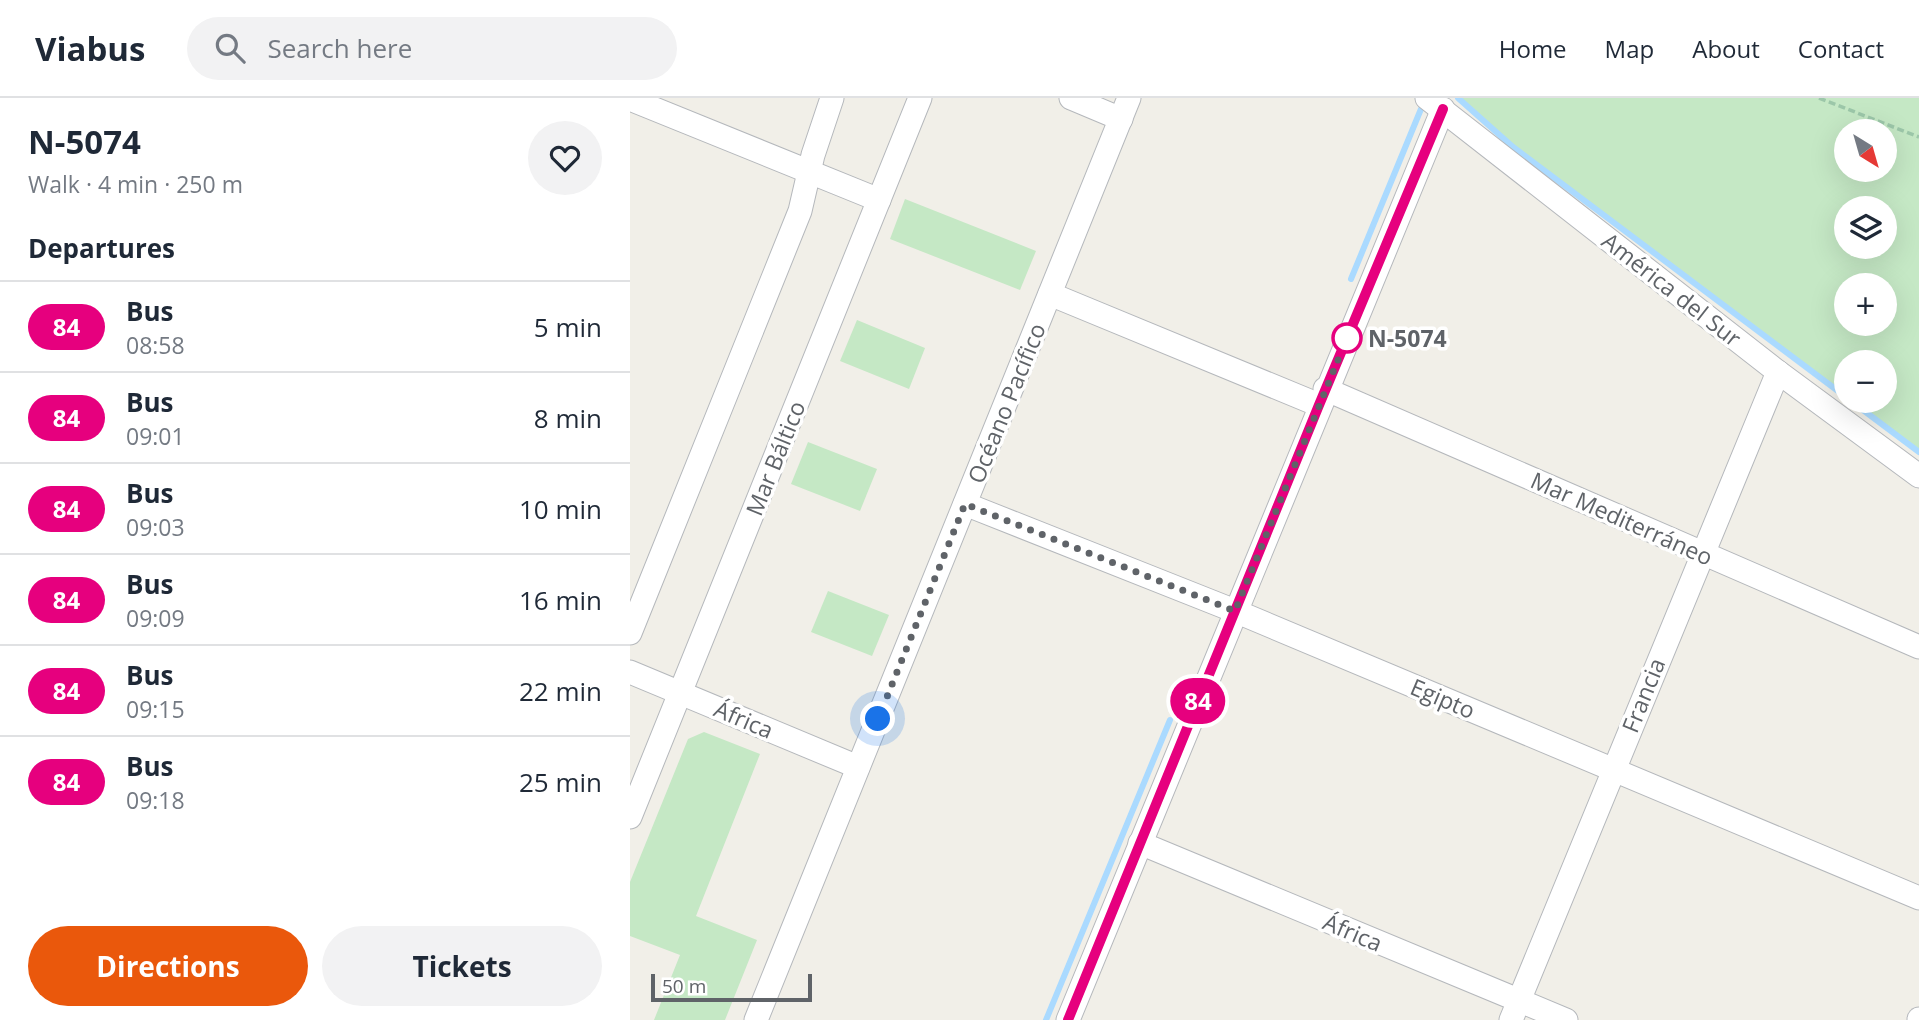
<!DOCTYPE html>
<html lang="en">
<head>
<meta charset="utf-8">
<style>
	body { margin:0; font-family:"Open Sans",sans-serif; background:#f2f2f3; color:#1f2937; height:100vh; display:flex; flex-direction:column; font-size:26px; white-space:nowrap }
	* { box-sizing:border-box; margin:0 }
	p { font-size:23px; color:#747a83 }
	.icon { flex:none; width:38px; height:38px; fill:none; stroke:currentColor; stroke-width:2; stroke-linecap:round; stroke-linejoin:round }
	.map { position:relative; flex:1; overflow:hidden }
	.sheet { display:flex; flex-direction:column; background:#fff; width:630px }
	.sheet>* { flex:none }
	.badge { padding:0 14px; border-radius:23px; font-size:24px; line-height:46px }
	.needle { width:46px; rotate:143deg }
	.controls { position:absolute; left:1204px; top:21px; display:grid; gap:14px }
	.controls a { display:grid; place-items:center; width:63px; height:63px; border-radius:50%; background:#fff; box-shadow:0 7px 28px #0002; font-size:35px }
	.scale { position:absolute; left:21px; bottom:18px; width:161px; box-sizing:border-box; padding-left:7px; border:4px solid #5f6368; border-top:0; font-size:19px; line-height:24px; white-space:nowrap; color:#5f6368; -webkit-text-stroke:5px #fff; paint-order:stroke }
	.you { position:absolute; width:35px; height:35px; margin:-18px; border:5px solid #fff; border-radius:50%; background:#1a73e8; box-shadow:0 0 0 10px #1a73e833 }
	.map>.badge { position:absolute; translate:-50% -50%; box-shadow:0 0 0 4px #fff }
	h2 { padding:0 28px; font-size:26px; line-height:63px }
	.round { display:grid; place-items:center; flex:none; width:74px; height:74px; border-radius:37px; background:#f2f2f3 }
	.headline { display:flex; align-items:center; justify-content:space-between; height:119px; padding:0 28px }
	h1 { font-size:33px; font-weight:700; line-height:52px }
	.primary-button { display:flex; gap:14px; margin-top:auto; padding:14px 28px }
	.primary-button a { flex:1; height:80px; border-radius:42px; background:#ea580c; color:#fff; font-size:28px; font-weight:700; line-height:80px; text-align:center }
	.primary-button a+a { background:#f2f2f3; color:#1f2937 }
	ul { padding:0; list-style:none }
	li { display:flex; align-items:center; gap:21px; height:91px; padding:0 28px; border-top:2px solid #e0e1e3 }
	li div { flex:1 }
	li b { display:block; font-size:26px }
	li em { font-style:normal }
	li .badge { min-width:77px; font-weight:700; text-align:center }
	header { display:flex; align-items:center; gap:42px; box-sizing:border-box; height:98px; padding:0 35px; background:#fff; border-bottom:2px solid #e0e1e3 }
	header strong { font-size:33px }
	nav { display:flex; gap:38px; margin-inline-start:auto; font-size:24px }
	.search { width:490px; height:63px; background:#f2f2f3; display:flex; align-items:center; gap:18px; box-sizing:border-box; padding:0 24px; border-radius:38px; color:#747a83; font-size:26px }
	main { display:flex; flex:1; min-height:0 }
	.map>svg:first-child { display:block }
	.green { fill:#c5e8c5; fill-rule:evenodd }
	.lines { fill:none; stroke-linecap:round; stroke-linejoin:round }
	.stream { stroke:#aadaff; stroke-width:6 }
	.minor-casing { stroke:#b5b8bc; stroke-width:25 }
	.path { stroke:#9cc7a9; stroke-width:3.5; stroke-dasharray:7 3.5; stroke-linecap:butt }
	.minor { stroke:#fff; stroke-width:23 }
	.line-casing { stroke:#fff; stroke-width:16 }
	.line { stroke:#e6007e; stroke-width:10 }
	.walk { stroke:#5f6368; stroke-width:7; stroke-dasharray:0 12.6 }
	.stop-dot { fill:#fff; stroke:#e6007e; stroke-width:3.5 }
	.labels { text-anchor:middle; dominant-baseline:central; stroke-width:7; stroke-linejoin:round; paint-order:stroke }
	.street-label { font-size:23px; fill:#5f6368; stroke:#fff }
	.stop-label { font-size:23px; font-weight:bold; fill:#5f6368; stroke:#fff; text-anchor:start }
</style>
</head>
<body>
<header>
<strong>Viabus</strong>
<div class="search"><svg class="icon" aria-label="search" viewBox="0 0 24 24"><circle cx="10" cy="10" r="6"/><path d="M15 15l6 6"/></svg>Search here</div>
<nav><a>Home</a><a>Map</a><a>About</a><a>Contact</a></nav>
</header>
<main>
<section class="sheet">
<div class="headline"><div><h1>N-5074</h1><p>Walk · 4 min · 250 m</p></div><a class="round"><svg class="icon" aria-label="heart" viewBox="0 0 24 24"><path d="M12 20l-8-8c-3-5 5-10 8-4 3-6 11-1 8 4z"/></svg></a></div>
<h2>Departures</h2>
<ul>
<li><span class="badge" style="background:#e6007e;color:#fff">84</span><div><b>Bus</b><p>08:58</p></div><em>5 min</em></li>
<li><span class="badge" style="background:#e6007e;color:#fff">84</span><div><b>Bus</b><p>09:01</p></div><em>8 min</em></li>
<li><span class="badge" style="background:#e6007e;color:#fff">84</span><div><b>Bus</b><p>09:03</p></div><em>10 min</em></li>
<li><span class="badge" style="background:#e6007e;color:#fff">84</span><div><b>Bus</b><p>09:09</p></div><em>16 min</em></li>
<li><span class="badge" style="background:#e6007e;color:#fff">84</span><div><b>Bus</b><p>09:15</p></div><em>22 min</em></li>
<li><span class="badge" style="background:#e6007e;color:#fff">84</span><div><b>Bus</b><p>09:18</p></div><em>25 min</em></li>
</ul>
<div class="primary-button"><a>Directions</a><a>Tickets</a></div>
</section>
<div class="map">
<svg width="1289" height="922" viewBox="0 0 1289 922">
	<rect width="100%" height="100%" fill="#f1efe8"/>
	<g class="green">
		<path d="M 828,0 L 1289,0 L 1289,354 L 1221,303 L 1255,303 L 1255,264 L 1216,264 L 1216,299 L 883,49 ZM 1216,33 L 1255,33 L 1255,72 L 1216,72 ZM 1216,110 L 1255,110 L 1255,149 L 1216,149 ZM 1255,187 L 1255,226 L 1216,226 L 1216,187 Z"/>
		<polygon points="275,101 406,153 390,192 260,141"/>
		<polygon points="227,222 295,250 279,291 210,263"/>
		<polygon points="178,344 247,371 230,413 161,386"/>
		<polygon points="198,493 259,517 242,558 181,534"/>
		<polygon points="74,634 130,656 66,818 127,842 95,922 24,922 50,857 0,838 0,784 58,641"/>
	</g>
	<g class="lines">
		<g class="stream">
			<polyline points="828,0 883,49 1216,299"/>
			<polyline points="721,181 791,11"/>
			<polyline points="1221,303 1289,354"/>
			<polyline points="416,922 540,622"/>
		</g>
		<g class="minor-casing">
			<g id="minor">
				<polyline points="441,0 491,21"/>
				<polyline points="797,0 1148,274 1289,378"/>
				<polyline points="0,1 249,102"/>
				<polyline points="420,196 689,307"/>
				<polyline points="695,291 1289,549"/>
				<polyline points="335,406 605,513 1289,800"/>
				<polyline points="0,535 170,113 183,57 202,0"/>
				<polyline points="0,574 228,669"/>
				<polyline points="0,719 290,0"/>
				<polyline points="510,745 936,922"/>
				<polyline points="126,922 499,0"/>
				<polyline points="438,922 813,11"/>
				<polyline points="881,922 1148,274"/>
				<polyline points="1289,922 1289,921"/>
			</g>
		</g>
		<polyline class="path" points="1189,0 1289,39"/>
		<use href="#minor" class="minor"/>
	</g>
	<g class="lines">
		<g class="line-casing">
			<polyline id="line" points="438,922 689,307 813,11"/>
		</g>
		<use href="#line" class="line"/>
		<polyline class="walk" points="248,621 335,406 605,513 717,240"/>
	</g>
	<circle class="stop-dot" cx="717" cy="240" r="14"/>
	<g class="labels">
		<g class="street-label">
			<text transform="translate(1042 191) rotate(38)">América del Sur</text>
			<text transform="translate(376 305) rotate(-68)">Océano Pacífico</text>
			<text transform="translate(145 360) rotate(-68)">Mar Báltico</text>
			<text transform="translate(992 420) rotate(24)">Mar Mediterráneo</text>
			<text transform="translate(1013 597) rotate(-68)">Francia</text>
			<text transform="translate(813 600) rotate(23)">Egipto</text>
			<text transform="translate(114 621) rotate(23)">África</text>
			<text transform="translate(723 834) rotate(23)">África</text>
		</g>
		<g class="stop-label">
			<text x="738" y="240">N-5074</text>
		</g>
	</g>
</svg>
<div class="controls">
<a><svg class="needle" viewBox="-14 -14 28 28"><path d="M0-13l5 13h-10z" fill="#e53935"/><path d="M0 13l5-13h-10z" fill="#747a83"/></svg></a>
<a><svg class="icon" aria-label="layers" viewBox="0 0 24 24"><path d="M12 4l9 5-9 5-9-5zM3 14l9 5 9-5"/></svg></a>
<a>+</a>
<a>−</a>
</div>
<div class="scale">50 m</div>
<div class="you" style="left:248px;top:621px"></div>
<b class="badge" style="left:568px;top:603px;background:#e6007e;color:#fff">84</b>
</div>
</main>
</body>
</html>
